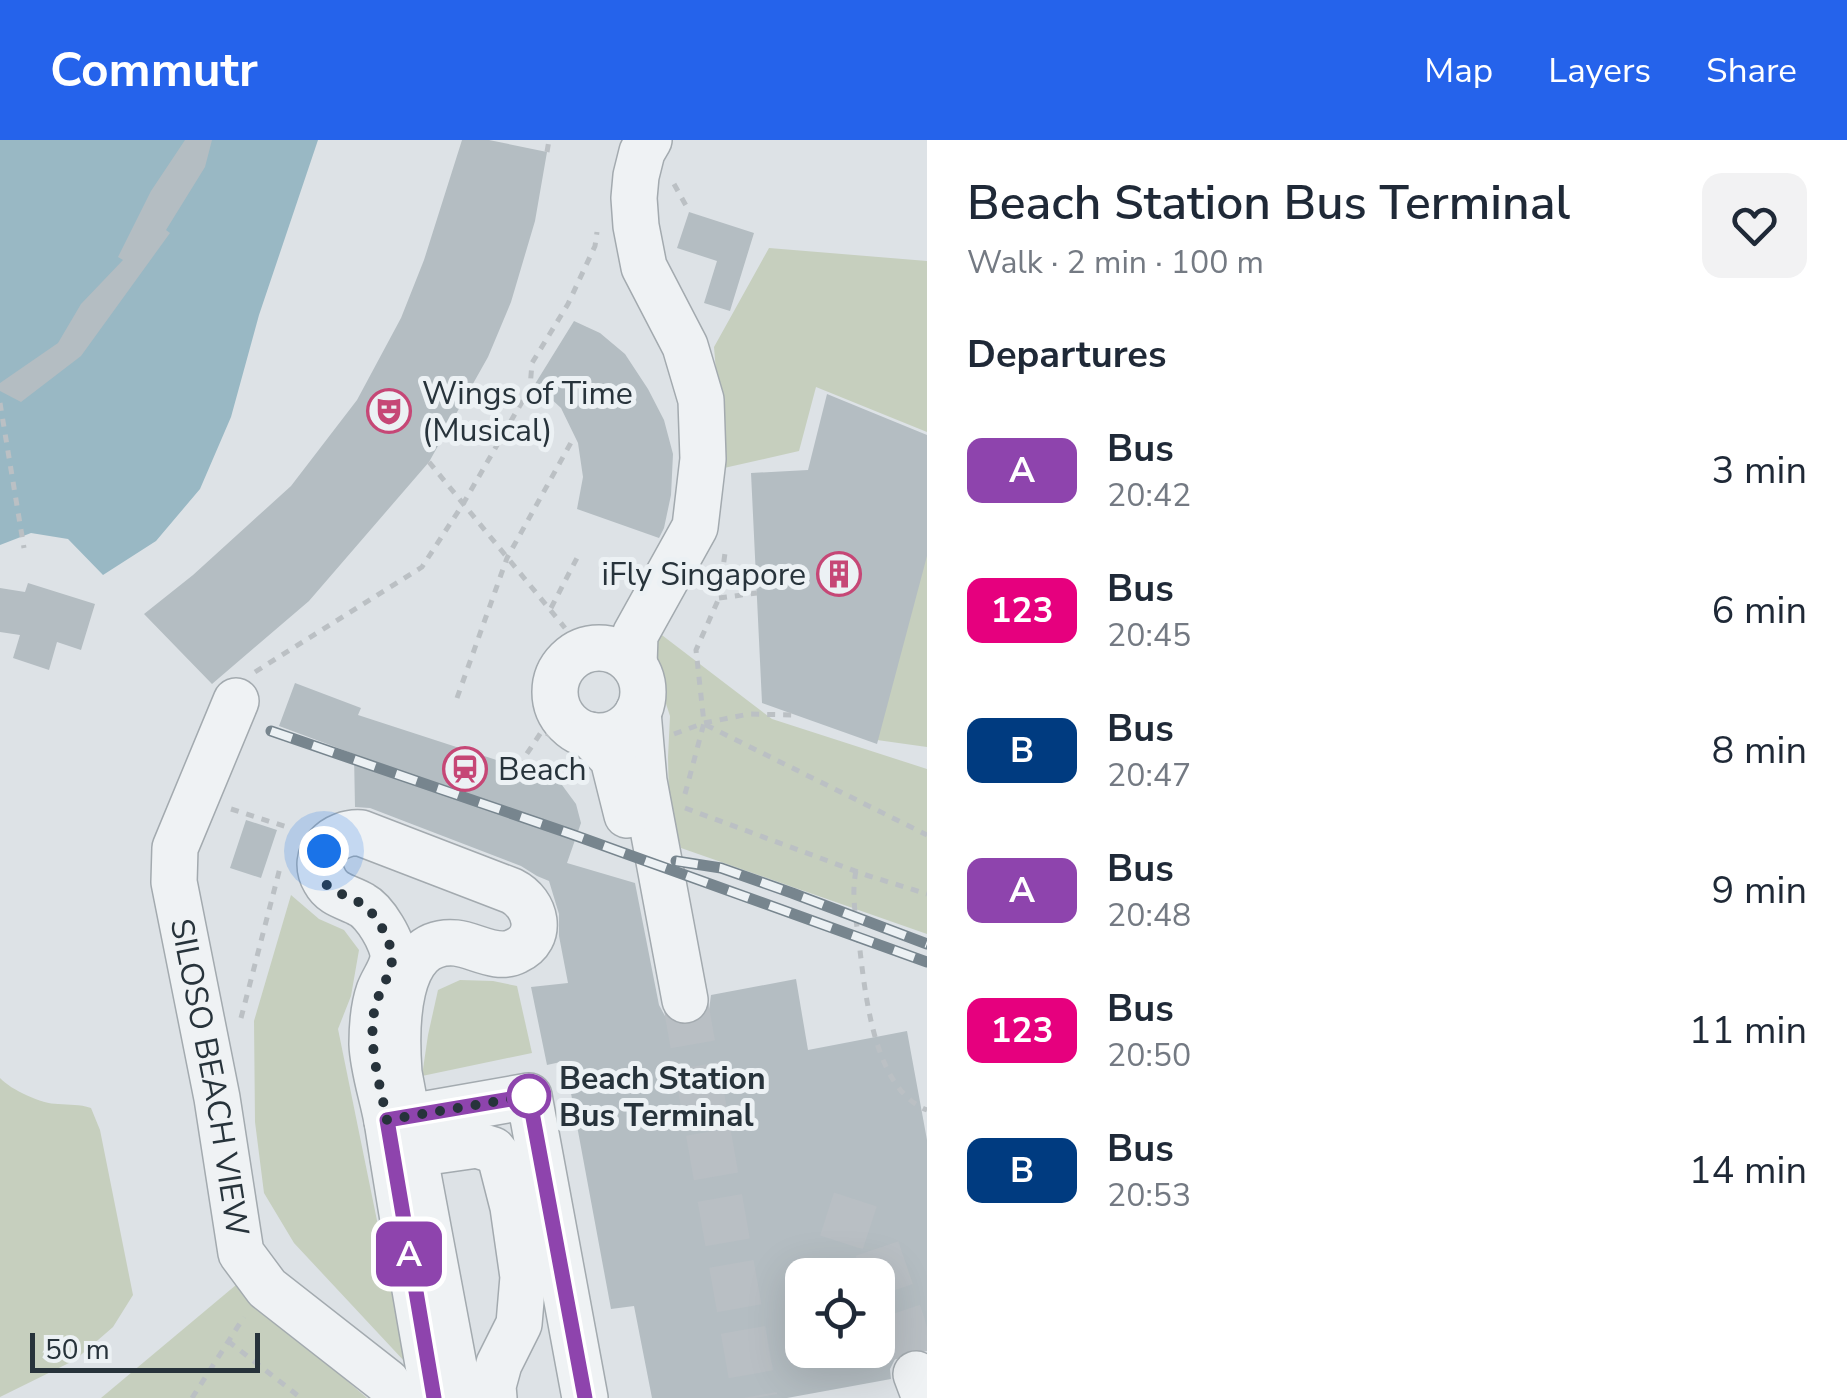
<!DOCTYPE html>
<html lang="en">
<head>
<meta charset="utf-8">
<style>
	body { margin:0; font-family:"Nunito Sans",sans-serif; background:#f2f2f3; color:#1f2937; height:100vh; display:flex; flex-direction:column; font-size:38px; white-space:nowrap }
	* { box-sizing:border-box; margin:0 }
	p { font-size:32px; color:#747a83 }
	.icon { flex:none; width:55px; height:55px; fill:none; stroke:currentColor; stroke-width:2; stroke-linecap:round; stroke-linejoin:round }
	.map { position:relative; flex:1; overflow:hidden }
	.side { display:flex; flex-direction:column; background:#fff; width:920px }
	.side>* { flex:none }
	.badge { padding:0 20px; border-radius:15px; font-size:35px; line-height:65px }
	.tools { position:absolute; left:785px; top:1118px; display:grid; gap:20px }
	.tools a { display:grid; place-items:center; width:110px; height:110px; border-radius:20px; background:#fff; box-shadow:0 10px 40px #0002; font-size:50px }
	.scale { position:absolute; left:30px; bottom:25px; width:230px; box-sizing:border-box; padding-left:10px; border:5px solid #27333b; border-top:0; font-size:28px; line-height:35px; white-space:nowrap; color:#27333b; -webkit-text-stroke:8px #ecf1f4; paint-order:stroke }
	.you { position:absolute; width:50px; height:50px; margin:-25px; border:8px solid #fff; border-radius:50%; background:#1a73e8; box-shadow:0 0 0 15px #1a73e833 }
	.map>.badge { position:absolute; translate:-50% -50%; box-shadow:0 0 0 5px #fff }
	h2 { padding:0 40px; font-size:38px; line-height:90px }
	.round { display:grid; place-items:center; flex:none; width:105px; height:105px; border-radius:20px; background:#f2f2f3 }
	.overview { display:flex; align-items:center; justify-content:space-between; height:170px; padding:0 40px }
	h1 { font-size:48px; font-weight:600; line-height:75px }
	ul { padding:0; list-style:none }
	li { display:flex; align-items:center; gap:30px; height:140px; padding:0 40px }
	li div { flex:1 }
	li b { display:block; font-size:38px }
	li em { font-style:normal }
	li .badge { min-width:110px; font-weight:700; text-align:center }
	header { display:flex; align-items:center; gap:60px; box-sizing:border-box; height:140px; padding:0 50px; background:#2563eb; color:#fff }
	header strong { font-size:48px }
	nav { display:flex; gap:55px; margin-inline-start:auto; font-size:35px }
	main { display:flex; flex:1; min-height:0 }
	.map>svg:first-child { display:block }
	.green { fill:#c6cfbe }
	.water { fill:#99b8c4 }
	.building { fill:#b4bdc2; fill-rule:evenodd }
	.lines { fill:none; stroke-linecap:round; stroke-linejoin:round }
	.minor-tunnel { stroke:#b9bfc4; stroke-width:45; stroke-dasharray:45 22; stroke-linecap:butt }
	.minor-casing { stroke:#a3aaaf; stroke-width:48 }
	.path { stroke:#bbc0c4; stroke-width:5; stroke-dasharray:8 8; stroke-linecap:butt }
	.minor { stroke:#eff2f4; stroke-width:45 }
	.rail-casing { stroke:#77858e; stroke-width:11 }
	.rail { stroke:#ecf1f4; stroke-width:8; stroke-dasharray:22; stroke-linecap:butt }
	.line-casing { stroke:#fff; stroke-width:22 }
	.line { stroke:#8e44ad; stroke-width:15 }
	.walk { stroke:#27333b; stroke-width:10; stroke-dasharray:0 18 }
	.stop-dot { fill:#fff; stroke:#8e44ad; stroke-width:5 }
	.labels { text-anchor:middle; dominant-baseline:central; stroke-width:10; stroke-linejoin:round; paint-order:stroke }
	.poi-label { font-size:32px; fill:#27333b; stroke:#ecf1f4; text-anchor:start }
	.street-label { font-size:32px; fill:#27333b; stroke:#ecf1f4 }
	.stop-label { font-size:32px; font-weight:bold; fill:#27333b; stroke:#ecf1f4; text-anchor:start }
</style>
</head>
<body>
<header>
<strong>Commutr</strong>
<nav><a>Map</a><a>Layers</a><a>Share</a></nav>
</header>
<main>
<div class="map">
<svg width="927" height="1258" viewBox="0 0 927 1258">
	<rect width="100%" height="100%" fill="#dde2e6"/>
	<g class="green">
		<polygon points="769,108 927,121 927,292 816,247 799,311 724,328 714,207"/>
		<polygon points="927,408 927,607 877,600"/>
		<polygon points="650,486 772,579 927,629 927,794 681,708 669,666 668,617 670,576 648,509"/>
		<polygon points="291,755 319,779 344,790 359,810 351,856 338,889 406,1223 294,1103 264,1053 255,982 254,881"/>
		<polygon points="460,840 493,841 517,846 532,913 422,936 428,895 438,850"/>
		<path d="M 0,938 C 11,950 42,964 58,964 C 70,965 79,964 91,968 L 100,990 L 133,1155 L 113,1187 L 75,1220 L 0,1257 Z"/>
		<polygon points="236,1145 367,1258 101,1258"/>
	</g>
	<polygon class="water" points="0,0 318,0 259,175 231,277 200,349 156,401 103,435 68,399 31,393 0,405"/>
	<g class="building">
		<polygon points="185,0 212,0 205,27 166,90 170,93 81,216 21,262 0,251 0,243 58,203 81,164 123,120 118,117 151,51"/>
		<polygon points="462,0 489,0 547,12 535,81 511,162 488,217 429,322 309,461 212,544 144,474 193,435 291,346 357,260 401,178 424,120"/>
		<polygon points="689,72 754,93 730,171 704,163 717,121 677,108"/>
		<polygon points="574,181 600,193 625,214 648,249 664,280 673,314 671,355 664,388 659,398 577,369 583,337 578,303 561,268 535,244"/>
		<polygon points="827,254 927,295 927,416 877,604 762,563 751,333 808,330"/>
		<polygon points="28,443 95,464 81,510 57,502 49,530 13,518 20,495 0,492 0,448 25,452"/>
		<path d="M 295,543 L 361,568 L 358,575 L 518,627 L 562,645 L 576,664 L 581,683 L 567,723 L 635,743 L 659,865 L 665,876 L 675,884 L 689,886 L 701,880 L 709,870 L 711,855 L 796,839 L 808,910 L 907,891 L 927,1000 L 927,1211 L 919,1208 L 908,1209 L 896,1217 L 890,1229 L 891,1239 L 787,1258 L 652,1258 L 634,1166 L 611,1169 L 565,921 L 547,925 L 531,847 L 568,843 L 559,796 L 559,774 L 549,741 L 537,736 L 521,726 L 370,668 L 355,667 L 354,614 L 279,586 ZM 802,1135 L 878,1135 L 878,1210 L 802,1210 Z"/>
		<polygon points="246,680 277,690 261,738 230,728"/>
	</g>
	<g class="lines">
		<g class="minor-tunnel">
			<polyline points="685,860 755,1258"/>
			<polyline points="827,1074 870,1088 903,1185 916,1234"/>
		</g>
		<g class="minor-casing">
			<g id="minor">
				<circle cx="599" cy="552" r="44"/>
				<polyline points="634,525 635,495 695,387 703,319 701,260 685,206 644,127 636,86 634,58 636,36 642,12 649,0"/>
				<path id="s1" d="M 236,561 L 175,708 L 174,742 L 217,958 L 241,1113 L 267,1148 L 387,1242 L 398,1258"/>
				<polyline points="638,572 644,641 685,860"/>
				<polyline points="590,595 613,619 627,675"/>
				<polyline points="387,981 529,956 585,1258"/>
				<polyline points="393,1017 477,1005 493,1010 501,1020 513,1067 523,1137 519,1184 499,1224 493,1246 494,1258"/>
				<polyline points="916,1234 925,1258"/>
				<path d="M 434,1258 C 418,1168 402,1077 388,987 C 384,960 373,931 372,904 C 372,886 373,868 379,851 C 383,840 393,828 393,816 C 393,802 375,772 362,765 C 349,757 333,756 325,741 C 309,714 335,691 361,693 L 512,751 C 536,763 545,798 516,811 C 497,821 475,805 456,803 C 393,797 396,892 399,933 L 460,1258"/>
			</g>
		</g>
		<g class="path">
			<polyline points="547,12 549,0"/>
			<polyline points="674,44 689,71"/>
			<polyline points="0,263 24,408"/>
			<polyline points="429,322 565,488"/>
			<polyline points="719,458 757,453"/>
			<polyline points="551,468 578,416"/>
			<polyline points="255,532 422,427 463,364 530,248 532,223 568,164 595,106 597,92"/>
			<polyline points="457,558 507,418 573,299"/>
			<polyline points="706,585 927,695"/>
			<polyline points="674,594 704,583 749,574 794,575"/>
			<polyline points="518,627 542,591 554,597"/>
			<polyline points="685,654 704,583 696,510 719,458 725,413"/>
			<polyline points="685,668 866,735 927,754"/>
			<polyline points="231,669 290,688"/>
			<path d="M 856,731 C 851,754 856,778 859,802 C 865,851 873,949 927,970"/>
			<polyline points="241,878 281,724"/>
			<polyline points="228,1201 301,1258"/>
			<polyline points="192,1258 244,1177"/>
		</g>
		<use href="#minor" class="minor"/>
		<g class="rail-casing">
			<g id="rail">
				<polyline points="271,591 571,694 927,822"/>
				<polyline points="676,721 721,728 792,753 927,804"/>
			</g>
		</g>
		<use href="#rail" class="rail"/>
	</g>
	<g class="lines">
		<g class="line-casing">
			<polyline id="line" points="434,1258 387,980 529,956 585,1258"/>
		</g>
		<use href="#line" class="line"/>
		<path class="walk" d="M 324,711 C 309,757 348,749 368,769 C 379,780 386,794 391,809 C 397,827 379,849 375,867 C 367,904 380,944 387,980 L 529,956"/>
	</g>
	<defs>
		<g id="theatre-ring" transform="scale(2.25)"><circle r="9.5" fill="#ecf1f4" stroke="#c64776" stroke-width="1.5"/><path d="M-5-5.5Q0-4 5-5.5V0Q5 5 0 6Q-5 5-5 0ZM-3.3-2.5H-1v1.5H-3.3ZM1-2.5H3.3v1.5H1ZM-2.8 1Q0 5.5 2.8 1Z" fill="#c64776"/></g>
		<g id="building-ring" transform="scale(2.25)"><circle r="9.5" fill="#ecf1f4" stroke="#c64776" stroke-width="1.5"/><path d="M-4-6H4V6H1V3H-1V6H-4ZM-2.5-4.3h1.7v1.8h-1.7ZM.8-4.3h1.7v1.8H.8ZM-2.5-1h1.7V.8h-1.7ZM.8-1h1.7V.8H.8Z" fill="#c64776"/></g>
		<g id="station-ring" transform="scale(2.25)"><circle r="9.5" fill="#ecf1f4" stroke="#c64776" stroke-width="1.5"/><path d="M-3-6H3Q5-6 5-4V2Q5 4 3 4L4.5 6H3L1.5 4h-3L-3 6H-4.5L-3 4Q-5 4-5 2V-4Q-5-6-3-6ZM-3.5-4v3h7v-3ZM-3.5 1v1.5H-2V1ZM2 1v1.5H3.5V1Z" fill="#c64776"/></g>
	</defs>
	<g fill-rule="evenodd">
		<use href="#theatre-ring" x="389" y="271"/>
		<use href="#building-ring" x="839" y="434"/>
		<use href="#station-ring" x="465" y="629"/>
	</g>
	<circle class="stop-dot" cx="529" cy="956" r="20"/>
	<g class="labels">
		<g class="poi-label">
			<text x="422" y="253">Wings of Time<tspan x="422" dy="37">(Musical)</tspan></text>
			<text x="806" y="434" text-anchor="end">iFly Singapore</text>
			<text x="498" y="629">Beach</text>
		</g>
		<g class="street-label">
			<text stroke="none"><textPath href="#s1" startOffset="392">SILOSO BEACH VIEW</textPath></text>
		</g>
		<g class="stop-label">
			<text x="559" y="938">Beach Station<tspan x="559" dy="37">Bus Terminal</tspan></text>
		</g>
	</g>
</svg>
<div class="tools">
<a><svg class="icon" aria-label="locate" viewBox="0 0 24 24"><circle cx="12" cy="12" r="6"/><path d="M12 2v4M12 18v4M2 12h4M18 12h4"/></svg></a>
</div>
<div class="scale">50 m</div>
<div class="you" style="left:324px;top:711px"></div>
<b class="badge" style="left:409px;top:1114px;background:#8e44ad;color:#fff">A</b>
</div>
<section class="side">
<div class="overview"><div><h1>Beach Station Bus Terminal</h1><p>Walk · 2 min · 100 m</p></div><a class="round"><svg class="icon" aria-label="heart" viewBox="0 0 24 24"><path d="M12 20l-8-8c-3-5 5-10 8-4 3-6 11-1 8 4z"/></svg></a></div>
<h2>Departures</h2>
<ul>
<li><span class="badge" style="background:#8e44ad;color:#fff">A</span><div><b>Bus</b><p>20:42</p></div><em>3 min</em></li>
<li><span class="badge" style="background:#e6007e;color:#fff">123</span><div><b>Bus</b><p>20:45</p></div><em>6 min</em></li>
<li><span class="badge" style="background:#003b80;color:#fff">B</span><div><b>Bus</b><p>20:47</p></div><em>8 min</em></li>
<li><span class="badge" style="background:#8e44ad;color:#fff">A</span><div><b>Bus</b><p>20:48</p></div><em>9 min</em></li>
<li><span class="badge" style="background:#e6007e;color:#fff">123</span><div><b>Bus</b><p>20:50</p></div><em>11 min</em></li>
<li><span class="badge" style="background:#003b80;color:#fff">B</span><div><b>Bus</b><p>20:53</p></div><em>14 min</em></li>
</ul>
</section>
</main>
</body>
</html>
